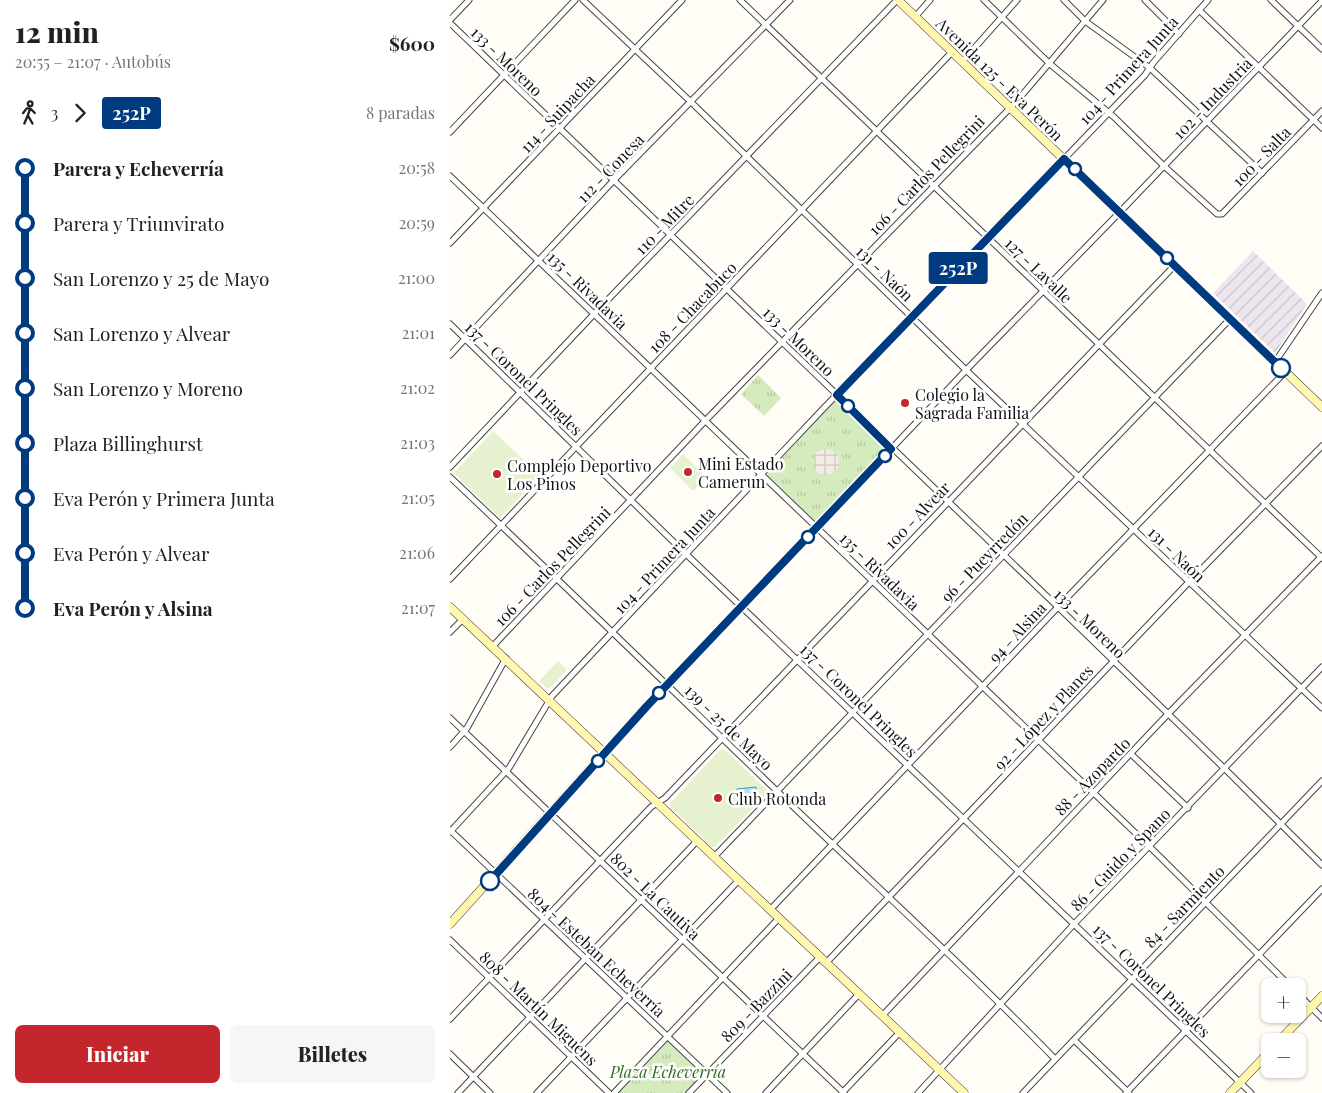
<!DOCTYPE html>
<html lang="es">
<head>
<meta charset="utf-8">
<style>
	body { margin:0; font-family:"Playfair Display",serif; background:#f6f6f6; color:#202124; height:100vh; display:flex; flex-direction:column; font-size:19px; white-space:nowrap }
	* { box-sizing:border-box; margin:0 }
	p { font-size:16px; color:#757577 }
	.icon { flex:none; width:28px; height:28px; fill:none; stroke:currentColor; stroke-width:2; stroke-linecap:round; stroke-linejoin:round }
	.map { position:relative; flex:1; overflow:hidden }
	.sheet { display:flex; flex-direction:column; background:#fff; width:450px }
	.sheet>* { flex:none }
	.badge { padding:0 10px; border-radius:4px; font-size:18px; line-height:32px }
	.tools { position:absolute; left:811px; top:978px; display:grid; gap:10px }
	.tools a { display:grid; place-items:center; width:45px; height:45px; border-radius:8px; background:#fff; box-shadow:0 1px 4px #0004; font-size:25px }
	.map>.badge { position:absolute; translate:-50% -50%; box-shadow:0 0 0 2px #fff }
	.legs { display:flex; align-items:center; gap:8px; height:55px; padding:0 15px; font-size:16px }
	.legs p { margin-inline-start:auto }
	.overview { display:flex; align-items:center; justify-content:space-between; height:85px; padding:0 15px }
	h1 { font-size:28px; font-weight:800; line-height:38px }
	.action { display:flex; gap:10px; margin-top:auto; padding:10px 15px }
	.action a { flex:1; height:58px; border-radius:8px; background:#c4262e; color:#fff; font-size:20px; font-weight:800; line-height:58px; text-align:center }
	.action a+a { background:#f6f6f6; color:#202124 }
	ul { padding:0 15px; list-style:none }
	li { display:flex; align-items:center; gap:18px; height:55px; font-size:19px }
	li i { display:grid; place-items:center; width:8px; height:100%; margin:0 6px; background:currentColor }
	li i::after { content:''; width:12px; height:12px; margin:-6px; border:4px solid; border-radius:50%; background:#fff }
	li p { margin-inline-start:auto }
	li:first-child i { background:linear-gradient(#0000 50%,currentColor 0) }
	li:last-child i { background:linear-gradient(currentColor 50%,#0000 0) }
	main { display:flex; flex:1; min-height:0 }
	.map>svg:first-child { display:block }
	.industrial { fill:url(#industrial-furrows) }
	.grass { fill:url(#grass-tufts) }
	.pitch { fill:#e6f2cf }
	.plaza { fill:url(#plaza-grid) }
	.water { fill:url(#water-waves); stroke:#3f96cf }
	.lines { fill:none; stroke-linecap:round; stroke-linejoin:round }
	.street-casing { stroke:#444; stroke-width:7 }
	.secondary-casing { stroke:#333; stroke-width:9 }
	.street { stroke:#fff; stroke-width:5 }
	.secondary { stroke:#fff6b0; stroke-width:8 }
	.line-1-casing { stroke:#fff; stroke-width:11 }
	.line-1 { stroke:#003b80; stroke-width:8 }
	.stop-1-dot { fill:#fff; stroke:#003b80; stroke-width:2.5 }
	.poi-dot { fill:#c4262e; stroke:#fff; stroke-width:2 }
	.labels { text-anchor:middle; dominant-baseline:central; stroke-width:5; stroke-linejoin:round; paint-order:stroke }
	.street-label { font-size:16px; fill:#111; stroke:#fff }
	.poi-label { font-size:16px; fill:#111; stroke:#fff; text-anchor:start }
	.park-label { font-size:16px; font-style:italic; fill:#2f6b1f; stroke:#fff }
</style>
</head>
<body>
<main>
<section class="sheet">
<div class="overview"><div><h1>12 min</h1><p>20:55 – 21:07 · Autobús</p></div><b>$600</b></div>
<div class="legs"><svg class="icon" aria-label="walk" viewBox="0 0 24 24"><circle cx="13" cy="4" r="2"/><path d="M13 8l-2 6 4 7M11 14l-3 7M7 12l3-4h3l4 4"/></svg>3<svg class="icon" aria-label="forward" viewBox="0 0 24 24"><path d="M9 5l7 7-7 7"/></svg><b class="badge" style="background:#003b80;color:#fff">252P</b><p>8 paradas</p></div>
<ul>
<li><i style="color:#003b80"></i><b>Parera y Echeverría</b><p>20:58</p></li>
<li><i style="color:#003b80"></i><span>Parera y Triunvirato</span><p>20:59</p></li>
<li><i style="color:#003b80"></i><span>San Lorenzo y 25 de Mayo</span><p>21:00</p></li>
<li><i style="color:#003b80"></i><span>San Lorenzo y Alvear</span><p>21:01</p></li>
<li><i style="color:#003b80"></i><span>San Lorenzo y Moreno</span><p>21:02</p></li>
<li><i style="color:#003b80"></i><span>Plaza Billinghurst</span><p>21:03</p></li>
<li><i style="color:#003b80"></i><span>Eva Perón y Primera Junta</span><p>21:05</p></li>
<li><i style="color:#003b80"></i><span>Eva Perón y Alvear</span><p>21:06</p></li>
<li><i style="color:#003b80"></i><b>Eva Perón y Alsina</b><p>21:07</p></li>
</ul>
<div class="action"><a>Iniciar</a><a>Billetes</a></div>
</section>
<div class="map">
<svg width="872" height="1093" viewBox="0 0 872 1093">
	<defs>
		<pattern id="industrial-furrows" width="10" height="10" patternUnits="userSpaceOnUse" patternTransform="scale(1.25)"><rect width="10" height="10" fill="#eee6ef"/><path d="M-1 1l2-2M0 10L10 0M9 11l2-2" fill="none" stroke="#cbc4cc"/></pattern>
		<pattern id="grass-tufts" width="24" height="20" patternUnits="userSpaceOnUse" patternTransform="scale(1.25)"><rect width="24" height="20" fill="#d5ebbd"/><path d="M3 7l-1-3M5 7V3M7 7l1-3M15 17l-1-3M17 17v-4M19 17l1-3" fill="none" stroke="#b6c8a1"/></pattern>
		<pattern id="plaza-grid" width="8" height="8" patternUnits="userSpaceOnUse" patternTransform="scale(1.25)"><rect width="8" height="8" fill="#f1ede2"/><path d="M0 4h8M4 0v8" fill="none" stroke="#cecac1"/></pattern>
		<pattern id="water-waves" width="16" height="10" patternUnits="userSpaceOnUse" patternTransform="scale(1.25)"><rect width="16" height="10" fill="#b9e0f7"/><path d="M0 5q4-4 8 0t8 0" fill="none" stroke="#9ebfd3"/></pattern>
	</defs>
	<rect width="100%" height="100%" fill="#fffdf5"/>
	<polygon class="industrial" points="803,251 857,304 825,353 763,293"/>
	<g class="grass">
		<polygon points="308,375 331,398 314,416 291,394"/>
		<polygon points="386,400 389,401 437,448 367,524 315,476"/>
		<polygon points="217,1040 254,1074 236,1093 168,1093"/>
	</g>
	<g class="pitch">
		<polygon points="43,431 90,475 50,518 4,473"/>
		<polygon points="233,454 256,477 243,491 220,468"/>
		<polygon points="108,661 117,670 100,688 97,688 89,681"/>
		<polygon points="271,749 274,749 317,790 317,794 265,847 262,847 220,806 220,803"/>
	</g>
	<circle class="plaza" cx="376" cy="462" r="13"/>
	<polygon class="water" points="306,787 307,797 289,799 287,789"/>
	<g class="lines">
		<g class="street-casing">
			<g id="street">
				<polyline points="133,0 241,102 516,370 872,708"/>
				<polyline points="290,0 872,558"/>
				<polyline points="534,0 600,64 664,117 714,166 767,214 772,214 872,111"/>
				<polyline points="614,0 635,21 700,68 812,173"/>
				<polyline points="695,0 729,34"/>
				<polyline points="821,0 872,49"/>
				<polyline points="749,10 872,128"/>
				<polyline points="465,17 480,0"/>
				<polyline points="0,20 19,0"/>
				<polyline points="0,23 608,607 775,769 872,865"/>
				<polyline points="512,62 567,0"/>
				<polyline points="0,132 125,0"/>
				<polyline points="0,176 699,846 840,986"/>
				<polyline points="0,243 232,0"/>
				<polyline points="0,324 236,554 801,1093"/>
				<polyline points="0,355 164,180 340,0"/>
				<polyline points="825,362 872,293"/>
				<polyline points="0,467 145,313 447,0"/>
				<path d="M 0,477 C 110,581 219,687 329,793 C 421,882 516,967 605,1059"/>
				<polyline points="0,579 502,52"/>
				<polyline points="0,632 13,619"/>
				<polyline points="43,646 255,421 567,101 653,0"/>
				<polyline points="0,718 394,1093"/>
				<polyline points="0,747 17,728 56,658"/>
				<polyline points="154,753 209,693 521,365 670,212 872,1"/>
				<polyline points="681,754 738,808"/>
				<polyline points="0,830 277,1093"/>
				<polyline points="0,832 59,768 102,696 371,411 695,75 703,63 758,0"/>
				<polyline points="264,857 780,319"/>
				<polyline points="320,910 608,607 835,372"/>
				<polyline points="0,940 159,1093"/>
				<polyline points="376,963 738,583 872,446"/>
				<polyline points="848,994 872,1018"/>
				<polyline points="432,1016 718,714 872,556"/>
				<polyline points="0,1019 201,807 215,798 725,265"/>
				<polyline points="624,1040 679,1093"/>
				<polyline points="0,1054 40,1093"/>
				<polyline points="8,1093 247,841"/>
				<polyline points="87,1093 288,881"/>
				<polyline points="164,1093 329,918"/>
				<polyline points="239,1093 370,957"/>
				<polyline points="316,1093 409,994"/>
				<polyline points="392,1093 450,1032"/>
				<polyline points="468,1093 625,923 872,667"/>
				<polyline points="573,1093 872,781"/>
				<polyline points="676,1093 872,889"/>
			</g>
		</g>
		<g class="secondary-casing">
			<g id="secondary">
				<polyline points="448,0 872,407"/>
				<polyline points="0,607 514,1093"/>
				<polyline points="0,924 154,753"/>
				<polyline points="829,1041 872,996"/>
				<polyline points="780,1093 820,1051"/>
			</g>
		</g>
		<use href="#street" class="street"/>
		<use href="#secondary" class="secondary"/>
	</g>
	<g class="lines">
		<g class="line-1-casing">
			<polyline id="line-1" points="40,881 197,706 441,449 387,395 614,159 831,368"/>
		</g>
		<use href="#line-1" class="line-1"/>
	</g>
	<g class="stop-1-dot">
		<circle cx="625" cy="169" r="6"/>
		<circle cx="717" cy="258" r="6"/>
		<circle cx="831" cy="368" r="9"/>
		<circle cx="398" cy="406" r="6"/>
		<circle cx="435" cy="456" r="6"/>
		<circle cx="358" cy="537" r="6"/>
		<circle cx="209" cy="693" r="6"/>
		<circle cx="148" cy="761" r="6"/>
		<circle cx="40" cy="881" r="9"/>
	</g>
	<g class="poi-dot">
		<circle cx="455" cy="403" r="5"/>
		<circle cx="238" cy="472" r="5"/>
		<circle cx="47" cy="474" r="5"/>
		<circle cx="268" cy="798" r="5"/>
	</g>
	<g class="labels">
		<g class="street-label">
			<text transform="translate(57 61) rotate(44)">133 - Moreno</text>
			<text transform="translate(678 70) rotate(-48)">104 - Primera Junta</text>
			<text transform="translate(550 79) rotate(44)">Avenida 125 - Eva Perón</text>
			<text transform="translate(762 98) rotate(-46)">102 - Industria</text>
			<text transform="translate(107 113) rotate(-47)">114 - Suipacha</text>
			<text transform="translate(811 156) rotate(-46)">100 - Salta</text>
			<text transform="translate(160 168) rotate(-46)">112 - Conesa</text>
			<text transform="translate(476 175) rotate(-46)">106 - Carlos Pellegrini</text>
			<text transform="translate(214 224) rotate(-46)">110 - Mitre</text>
			<text transform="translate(589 270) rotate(44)">127 - Lavalle</text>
			<text transform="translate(435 273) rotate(44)">131 - Naón</text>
			<text transform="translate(138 290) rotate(44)">135 - Rivadavia</text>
			<text transform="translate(242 307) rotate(-46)">108 - Chacabuco</text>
			<text transform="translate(349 341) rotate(44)">133 - Moreno</text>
			<text transform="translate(74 378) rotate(44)">137 - Coronel Pringles</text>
			<text transform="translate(467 515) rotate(-46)">100 - Alvear</text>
			<text transform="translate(727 554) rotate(44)">131 - Naón</text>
			<text transform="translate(534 557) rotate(-46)">96 - Pueyrredón</text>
			<text transform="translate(214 560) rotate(-47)">104 - Primera Junta</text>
			<text transform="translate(102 566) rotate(-46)">106 - Carlos Pellegrini</text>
			<text transform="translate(430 571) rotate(44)">135 - Rivadavia</text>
			<text transform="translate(640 623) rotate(44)">133 - Moreno</text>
			<text transform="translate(567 632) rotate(-47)">94 - Alsina</text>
			<text transform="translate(409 700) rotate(44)">137 - Coronel Pringles</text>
			<text transform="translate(593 717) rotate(-47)">92 - López y Planes</text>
			<text transform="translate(279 727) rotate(44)">139 - 25 de Mayo</text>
			<text transform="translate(642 776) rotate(-46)">88 - Azopardo</text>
			<text transform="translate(670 859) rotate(-46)">86 - Guido y Spano</text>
			<text transform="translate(206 896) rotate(44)">802 - La Cautiva</text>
			<text transform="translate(734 906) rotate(-46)">84 - Sarmiento</text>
			<text transform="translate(147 952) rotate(43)">804 - Esteban Echeverría</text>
			<text transform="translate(702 980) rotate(44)">137 - Coronel Pringles</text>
			<text transform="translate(306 1005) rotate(-46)">809 - Bazzini</text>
			<text transform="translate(89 1008) rotate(44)">808 - Martín Miguens</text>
		</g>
		<g class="poi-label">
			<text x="465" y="394">Colegio la<tspan x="465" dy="18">Sagrada Familia</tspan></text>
			<text x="248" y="463">Mini Estado<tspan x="248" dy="18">Camerun</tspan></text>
			<text x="57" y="465">Complejo Deportivo<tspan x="57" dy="18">Los Pinos</tspan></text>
			<text x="278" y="798">Club Rotonda</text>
		</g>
		<g class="park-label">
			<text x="218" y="1071">Plaza Echeverría</text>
		</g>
	</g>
</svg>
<div class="tools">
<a>+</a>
<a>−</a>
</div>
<b class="badge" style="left:508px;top:268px;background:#003b80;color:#fff">252P</b>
</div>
</main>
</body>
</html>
